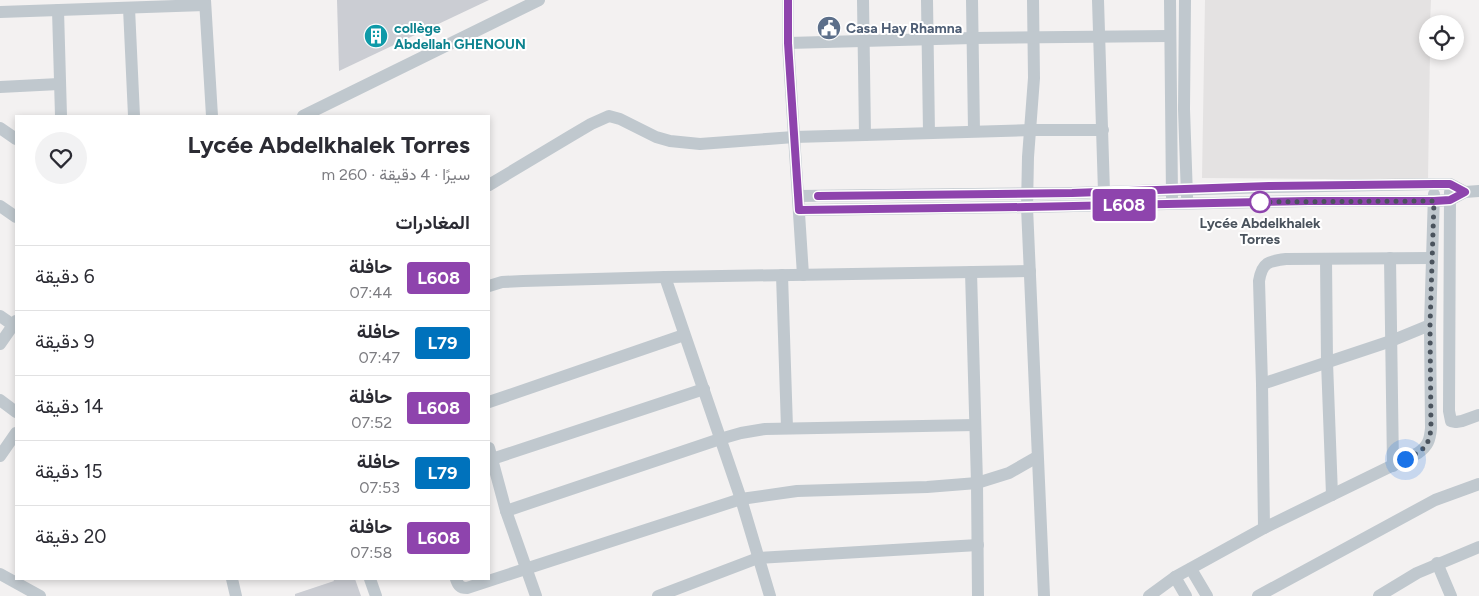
<!DOCTYPE html>
<html lang="ar">
<head>
<meta charset="utf-8">
<style>
	body { margin:0; font-family:Figtree,Vazirmatn,sans-serif; background:#f2f2f3; color:#2b2b33; direction:rtl; height:100vh; display:flex; flex-direction:column; font-size:19px; white-space:nowrap }
	* { box-sizing:border-box; margin:0 }
	p { font-size:16px; color:#7c7c81 }
	.icon { flex:none; width:28px; height:28px; fill:none; stroke:currentColor; stroke-width:2; stroke-linecap:round; stroke-linejoin:round }
	.map { position:relative; flex:1; overflow:hidden; direction:ltr }
	.drawer { position:absolute; left:15px; top:115px; width:475px; height:465px; display:flex; flex-direction:column; background:#fff; border-radius:0px; box-shadow:0 2px 8px #0003; direction:rtl }
	.drawer>* { flex:none }
	.badge { padding:0 10px; border-radius:4px; font-size:18px; line-height:32px }
	.buttons { position:absolute; left:1419px; top:15px; display:grid; gap:10px }
	.buttons a { display:grid; place-items:center; width:45px; height:45px; border-radius:50%; background:#fff; box-shadow:0 2px 8px #0003; font-size:25px }
	.you { position:absolute; width:25px; height:25px; margin:-12px; border:4px solid #fff; border-radius:50%; background:#1a73e8; box-shadow:0 0 0 8px #1a73e833 }
	.map>.badge { position:absolute; translate:-50% -50%; box-shadow:0 0 0 2px #fff }
	h2 { padding:0 20px; font-size:19px; line-height:45px }
	.round { display:grid; place-items:center; flex:none; width:52px; height:52px; border-radius:26px; background:#f2f2f3 }
	.summary { display:flex; align-items:center; justify-content:space-between; height:85px; padding:0 20px }
	h1 { font-size:24px; font-weight:700; line-height:38px }
	ul { padding:0; list-style:none }
	li { display:flex; align-items:center; gap:15px; height:65px; padding:0 20px; border-top:1px solid #e1e1e2 }
	li div { flex:1 }
	li b { display:block; font-size:19px }
	li em { font-style:normal }
	li .badge { min-width:55px; font-weight:700; text-align:center }
	.map>svg:first-child { display:block }
	.education { fill:#e4e2e2 }
	.building { fill:#cbcdd3 }
	.lines { fill:none; stroke-linecap:round; stroke-linejoin:round }
	.minor { stroke:#c0c8ce; stroke-width:12 }
	.line-casing { stroke:#fff; stroke-width:11 }
	.line { stroke:#8e44ad; stroke-width:8 }
	.walk { stroke:#4a535d; stroke-width:5; stroke-dasharray:0 9 }
	.stop-dot { fill:#fff; stroke:#8e44ad; stroke-width:2.5 }
	.labels { text-anchor:middle; dominant-baseline:central; stroke-width:4; stroke-linejoin:round; paint-order:stroke }
	.culture-label { font-size:14px; font-weight:bold; fill:#0d838f; stroke:#fff; text-anchor:start }
	.service-label { font-size:14px; font-weight:bold; fill:#4e5e75; stroke:#fff; text-anchor:start }
	.stop-label { font-size:14px; font-weight:bold; fill:#4a535d; stroke:#fff }
</style>
</head>
<body>
<div class="map">
<svg width="1479" height="596" viewBox="0 0 1479 596">
	<rect width="100%" height="100%" fill="#f3f1f1"/>
	<polygon class="education" points="1205,0 1431,0 1430,24 1428,24 1428,51 1430,51 1428,180 1202,178"/>
	<g class="building">
		<polygon points="337,0 489,0 339,71"/>
		<polygon points="333,579 355,579 361,596 295,596 295,594 334,581"/>
	</g>
	<g class="lines">
		<g class="minor">
			<polyline points="205,0 212,116"/>
			<polyline points="788,0 788,43 803,275"/>
			<polyline points="863,0 865,135"/>
			<polyline points="927,0 929,133"/>
			<polyline points="972,0 974,131"/>
			<polyline points="1033,0 1034,78 1028,157 1027,207 1044,596"/>
			<polyline points="1098,0 1104,192"/>
			<polyline points="1170,0 1172,197"/>
			<polyline points="1185,0 1184,109 1187,197"/>
			<polyline points="129,8 134,116"/>
			<polyline points="58,10 61,116"/>
			<polyline points="0,12 205,5"/>
			<polyline points="788,43 973,38 1169,36"/>
			<polyline points="0,87 59,84"/>
			<polyline points="303,116 539,0"/>
			<polyline points="0,128 16,139"/>
			<polyline points="489,185 569,137 591,124 609,116 620,119 656,137 670,141 700,144 794,137 865,135 1031,130 1103,130"/>
			<polyline points="1450,192 1449,411 1451,421 1456,422 1462,421 1479,415"/>
			<polyline points="798,196 1072,193 1269,187 1435,184 1450,184 1465,192"/>
			<polyline points="0,206 16,217"/>
			<polyline points="799,210 1027,207 1308,201 1434,201 1450,200 1465,192 1479,191"/>
			<polyline points="1390,258 1393,466"/>
			<polyline points="1326,259 1327,362 1332,495"/>
			<polyline points="971,272 977,483 978,596"/>
			<polyline points="782,275 787,428"/>
			<polyline points="665,277 741,499 770,596"/>
			<polyline points="489,286 502,282 523,281 665,277 1030,271"/>
			<polyline points="0,316 13,325"/>
			<polyline points="0,344 16,321"/>
			<polyline points="1262,384 1391,341 1430,325"/>
			<polyline points="0,400 16,412"/>
			<polyline points="489,402 684,335"/>
			<polyline points="489,448 506,511 536,596"/>
			<polyline points="0,456 16,433"/>
			<polyline points="492,459 704,389"/>
			<polyline points="506,511 720,439 741,433 765,429 975,425"/>
			<path d="M 1264,528 L 1262,384 L 1259,281 C 1262,262 1269,261 1286,259 L 1432,258"/>
			<polyline points="1437,563 1451,596"/>
			<polyline points="1191,569 1207,596"/>
			<polyline points="0,574 40,596"/>
			<polyline points="1175,577 1186,596"/>
			<polyline points="232,579 236,596"/>
			<polyline points="370,579 376,596"/>
			<path d="M 456,579 C 458,585 460,588 467,588 L 741,499 L 797,491 L 927,487 L 977,483 L 1009,473 L 1037,457"/>
			<polyline points="658,596 758,558 978,545"/>
			<path d="M 1149,596 L 1175,577 L 1264,528 L 1418,453 C 1428,446 1430,440 1431,428 L 1430,325 L 1434,194"/>
			<polyline points="1258,596 1435,500 1479,484"/>
			<polyline points="1379,596 1417,573 1479,547"/>
		</g>
	</g>
	<g class="lines">
		<g class="line-casing">
			<polyline id="line" points="788,0 788,43 799,210 1027,207 1308,201 1434,201 1450,200 1465,192 1450,184 1435,184 1269,186 1072,193 818,196"/>
		</g>
		<use href="#line" class="line"/>
		<path class="walk" d="M 1260,202 L 1256,202 L 1434,201 L 1430,326 L 1431,428 C 1429,448 1422,451 1405,459"/>
	</g>
	<defs>
		<g id="civic-disc" transform="scale(1.25)"><circle r="9.5" fill="#5c6f8a" stroke="#fff"/><path d="M-.6-6.5H3V-4.5H.6V-3L4-1V1h2V6H-6V1h2V-1L-.6-3ZM-1.2 2.5V6h2.4V2.5Z" fill="#fff"/></g>
		<g id="building-disc" transform="scale(1.25)"><circle r="9.5" fill="#0f9aa8" stroke="#fff"/><path d="M-4-6H4V6H1V3H-1V6H-4ZM-2.5-4.3h1.7v1.8h-1.7ZM.8-4.3h1.7v1.8H.8ZM-2.5-1h1.7V.8h-1.7ZM.8-1h1.7V.8H.8Z" fill="#fff"/></g>
	</defs>
	<g fill-rule="evenodd">
		<use href="#civic-disc" x="829" y="28"/>
		<use href="#building-disc" x="376" y="36"/>
	</g>
	<circle class="stop-dot" cx="1260" cy="202" r="10"/>
	<g class="labels">
		<g class="culture-label">
			<text x="394" y="28">collège<tspan x="394" dy="16">Abdellah GHENOUN</tspan></text>
		</g>
		<g class="service-label">
			<text x="846" y="28">Casa Hay Rhamna</text>
		</g>
		<g class="stop-label">
			<text x="1260" y="223">Lycée Abdelkhalek<tspan x="1260" dy="16">Torres</tspan></text>
		</g>
	</g>
</svg>
<div class="buttons">
<a><svg class="icon" aria-label="locate" viewBox="0 0 24 24"><circle cx="12" cy="12" r="6"/><path d="M12 2v4M12 18v4M2 12h4M18 12h4"/></svg></a>
</div>
<div class="you" style="left:1405px;top:459px"></div>
<b class="badge" style="left:1124px;top:205px;background:#8e44ad;color:#fff">L608</b>
<section class="drawer">
<div class="summary"><div><h1>Lycée Abdelkhalek Torres</h1><p>سيرًا · 4 دقيقة · 260 m</p></div><a class="round"><svg class="icon" aria-label="heart" viewBox="0 0 24 24"><path d="M12 20l-8-8c-3-5 5-10 8-4 3-6 11-1 8 4z"/></svg></a></div>
<h2>المغادرات</h2>
<ul>
<li><span class="badge" style="background:#8e44ad;color:#fff">L608</span><div><b>حافلة</b><p>07:44</p></div><em>6 دقيقة</em></li>
<li><span class="badge" style="background:#0072bc;color:#fff">L79</span><div><b>حافلة</b><p>07:47</p></div><em>9 دقيقة</em></li>
<li><span class="badge" style="background:#8e44ad;color:#fff">L608</span><div><b>حافلة</b><p>07:52</p></div><em>14 دقيقة</em></li>
<li><span class="badge" style="background:#0072bc;color:#fff">L79</span><div><b>حافلة</b><p>07:53</p></div><em>15 دقيقة</em></li>
<li><span class="badge" style="background:#8e44ad;color:#fff">L608</span><div><b>حافلة</b><p>07:58</p></div><em>20 دقيقة</em></li>
</ul>
</section>
</div>
</body>
</html>
